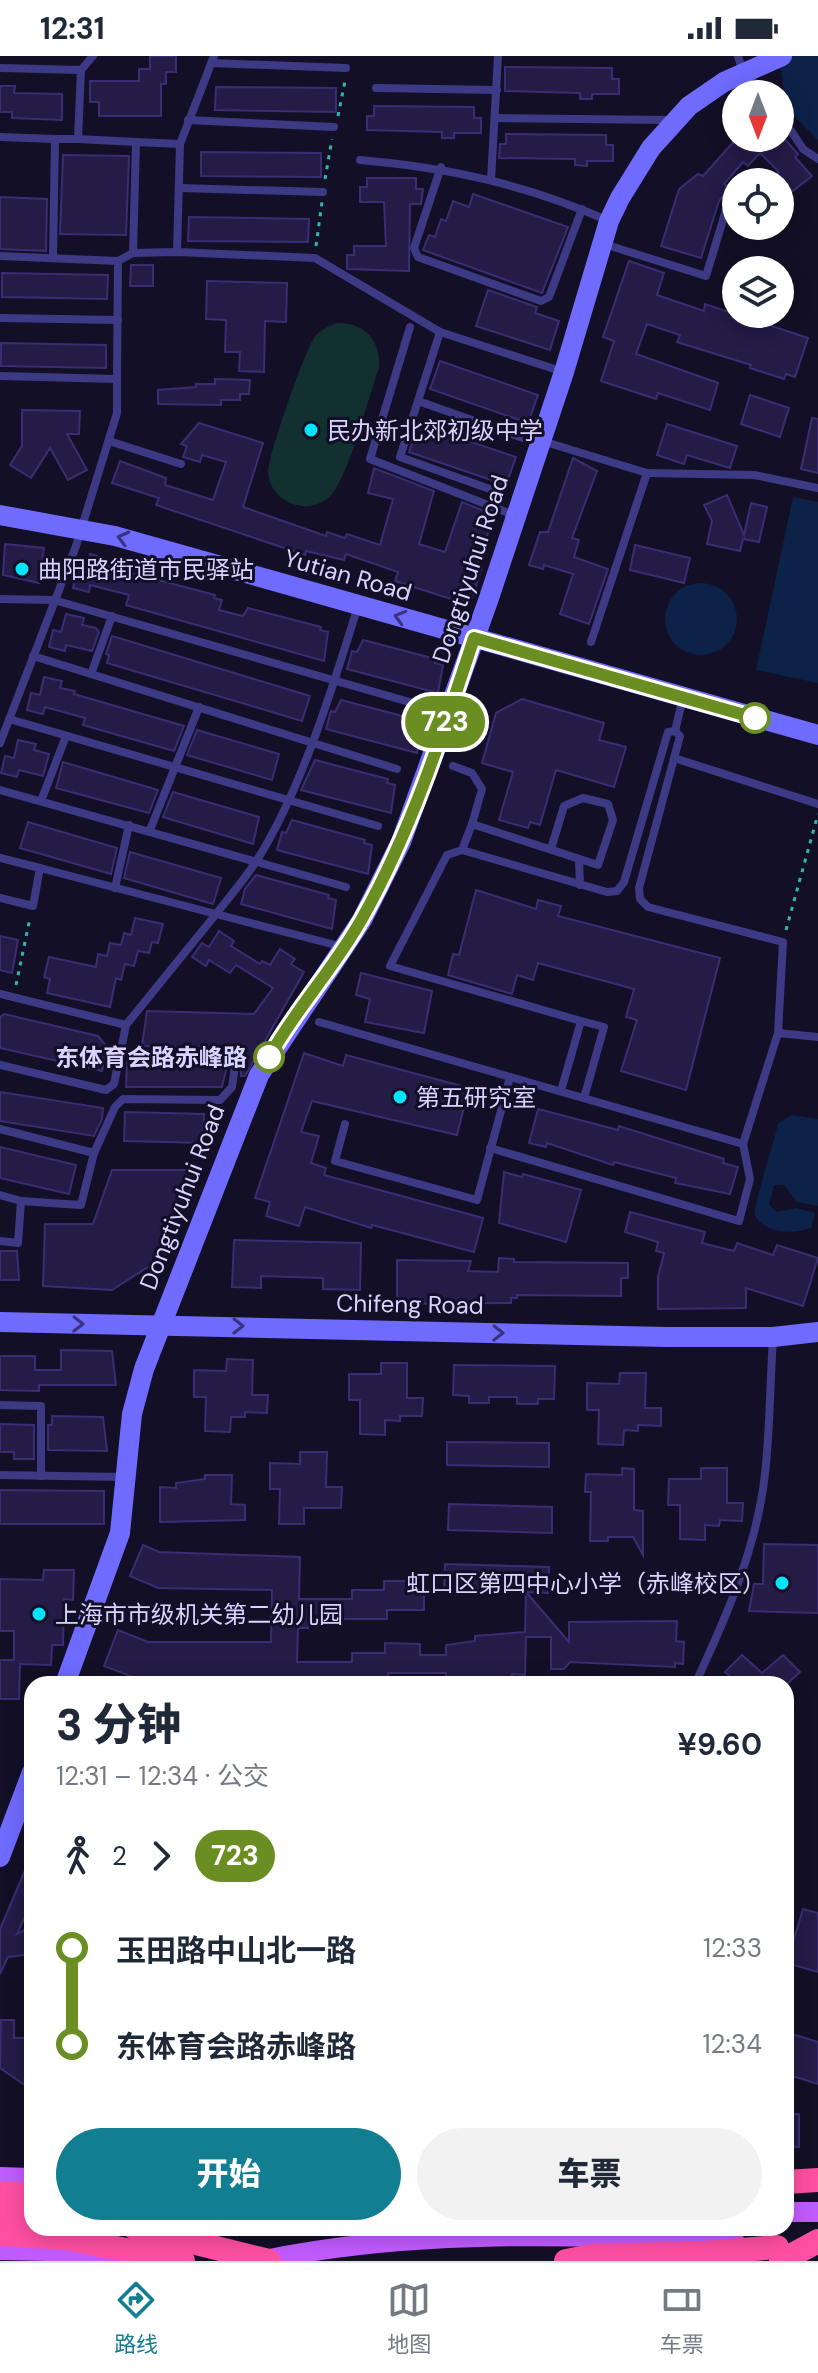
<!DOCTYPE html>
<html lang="zh">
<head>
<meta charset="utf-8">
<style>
	body { margin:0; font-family:"DM Sans","Noto Sans SC",sans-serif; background:#f2f2f3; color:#1f2937; height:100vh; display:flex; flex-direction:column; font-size:30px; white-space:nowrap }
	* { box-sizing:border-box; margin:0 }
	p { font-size:26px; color:#747a83 }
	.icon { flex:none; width:44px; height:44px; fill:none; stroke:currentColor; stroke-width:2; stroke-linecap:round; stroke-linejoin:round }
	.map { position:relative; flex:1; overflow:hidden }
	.panel { position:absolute; left:24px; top:1620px; width:770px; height:560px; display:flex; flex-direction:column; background:#fff; border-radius:24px; box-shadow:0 4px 20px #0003 }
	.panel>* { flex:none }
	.badge { padding:0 16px; border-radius:26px; font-size:28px; line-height:52px }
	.needle { width:52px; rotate:180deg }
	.tools { position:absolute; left:722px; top:24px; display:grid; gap:16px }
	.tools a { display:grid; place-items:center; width:72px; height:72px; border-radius:50%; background:#fff; box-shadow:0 4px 20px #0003; font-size:40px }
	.map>.badge { position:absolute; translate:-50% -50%; box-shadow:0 0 0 4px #fff }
	.legs { display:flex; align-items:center; gap:12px; height:88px; padding:0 32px; font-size:26px }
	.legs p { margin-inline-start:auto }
	.headline { display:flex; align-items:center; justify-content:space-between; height:136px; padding:0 32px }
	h1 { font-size:44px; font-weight:800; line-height:60px }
	.primary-button { display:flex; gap:16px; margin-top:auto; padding:16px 32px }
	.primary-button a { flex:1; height:92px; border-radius:48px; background:#117e91; color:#fff; font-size:32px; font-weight:800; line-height:92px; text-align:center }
	.primary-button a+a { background:#f2f2f3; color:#1f2937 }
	ul { padding:0 32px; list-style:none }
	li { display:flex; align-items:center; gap:28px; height:96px; font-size:30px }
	li i { display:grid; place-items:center; width:12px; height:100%; margin:0 10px; background:currentColor }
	li i::after { content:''; width:20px; height:20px; margin:-10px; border:6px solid; border-radius:50%; background:#fff }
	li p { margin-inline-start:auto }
	li:first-child i { background:linear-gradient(#0000 50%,currentColor 0) }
	li:last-child i { background:linear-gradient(currentColor 50%,#0000 0) }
	.status { display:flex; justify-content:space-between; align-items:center; height:56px; padding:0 40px; background:#fff; direction:ltr }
	.status svg { height:22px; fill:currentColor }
	.dock { display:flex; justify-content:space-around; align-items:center; height:112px; border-top:2px solid #e0e1e3; background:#fff; font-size:22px; color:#747a83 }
	.dock a { display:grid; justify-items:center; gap:4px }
	.dock .current { color:#117e91 }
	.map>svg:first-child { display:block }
	.green { fill:#12302f }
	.water { fill:#0c2248 }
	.building { fill:#241b47; stroke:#3b2d73; stroke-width:2 }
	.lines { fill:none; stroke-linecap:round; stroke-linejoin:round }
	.path { stroke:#2fb8b0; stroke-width:3; stroke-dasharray:4 6; stroke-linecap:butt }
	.lane { stroke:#3d3a85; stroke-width:8 }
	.secondary { stroke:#6f6bff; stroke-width:20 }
	.primary { stroke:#c25bff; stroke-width:20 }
	.highway { stroke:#ff4fa3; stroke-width:24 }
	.highway-bridge { stroke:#ff4fa3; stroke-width:24 }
	.oneway { stroke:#38347d }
	.line-1-casing { stroke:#fff; stroke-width:18 }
	.line-1 { stroke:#6b8e23; stroke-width:12 }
	.poi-dot { fill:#00e5ff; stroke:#130f26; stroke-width:3 }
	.stop-1-dot { fill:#fff; stroke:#6b8e23; stroke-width:4 }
	.labels { text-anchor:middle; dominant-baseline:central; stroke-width:6; stroke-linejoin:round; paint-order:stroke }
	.poi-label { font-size:24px; fill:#d9d4ff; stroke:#130f26; text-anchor:start }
	.street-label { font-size:24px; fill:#d9d4ff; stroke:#130f26 }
	.stop-label { font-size:24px; font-weight:bold; fill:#d9d4ff; stroke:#130f26; text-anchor:end }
</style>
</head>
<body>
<div class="status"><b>12:31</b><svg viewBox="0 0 49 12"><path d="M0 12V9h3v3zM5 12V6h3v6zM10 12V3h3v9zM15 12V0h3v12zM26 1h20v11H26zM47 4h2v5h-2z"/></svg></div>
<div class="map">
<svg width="818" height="2205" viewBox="0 0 818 2205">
	<rect width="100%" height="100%" fill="#130f26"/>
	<path class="green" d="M 337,267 C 365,267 381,284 379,312 C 368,342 350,416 332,438 C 311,462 271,448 268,417 C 267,403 306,290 316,279 C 322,273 329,270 337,267 Z"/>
	<g class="water">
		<polygon points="779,0 818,0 818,84 786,52"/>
		<polygon points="793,441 818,446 818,627 756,614"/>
		<circle cx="701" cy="563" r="36"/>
		<path d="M 791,1059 L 818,1063 L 818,1150 L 797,1146 L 784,1129 L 774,1129 L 769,1149 L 777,1156 L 796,1152 L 815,1157 L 811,1172 C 790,1179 764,1177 754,1158 C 760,1127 770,1100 778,1068 Z"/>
	</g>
	<g class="building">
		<polygon points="150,0 176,0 176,16 166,16 166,28 161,28 161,60 99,60 99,46 90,46 90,25 139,25 139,13 150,13"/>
		<polygon points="505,11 612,12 612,23 619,23 619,38 592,38 592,43 580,43 580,37 505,35"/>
		<polygon points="0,30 15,30 14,37 62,38 62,64 12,62 12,56 0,56"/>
		<polygon points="216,31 336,32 336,56 215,54"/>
		<polygon points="374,50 474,51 474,62 481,62 481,77 454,77 454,82 442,82 442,76 367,74 367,60 374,60"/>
		<polygon points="506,78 606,79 606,89 613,89 613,105 587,105 587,110 575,109 575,103 499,102 500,88 506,88"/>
		<polygon points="737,82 784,82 798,98 795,101 812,120 780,145 780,126 775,120 779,116 760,97 748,110 743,106 724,128 730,132 719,145 701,202 661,190 679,133 698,118 703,120"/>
		<polygon points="201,96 321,97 321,121 201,120"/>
		<polygon points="63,99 129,100 126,179 60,178"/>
		<polygon points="367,122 416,122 416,133 423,133 421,148 410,148 409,215 347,213 347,199 354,199 354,190 386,190 384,146 360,146 360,131 367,131"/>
		<polygon points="473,138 568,171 542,237 423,194 429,179 435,181 441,163 446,165 453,145 469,151"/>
		<polygon points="0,141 47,143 46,195 0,193"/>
		<polygon points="189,161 309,163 308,186 188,185"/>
		<polygon points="629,205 664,217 657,239 704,255 705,248 808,282 795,321 786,318 784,323 750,312 751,309 677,286 680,279 647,268 636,298 718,327 710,354 658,337 656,343 601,325 614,285 603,281"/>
		<polygon points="131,209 153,209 153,230 130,230"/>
		<polygon points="2,217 108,219 107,243 2,241"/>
		<polygon points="207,225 287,227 286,266 265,265 264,316 239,315 240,296 225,296 226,264 206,263"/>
		<polygon points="488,234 537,251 535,257 559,265 550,294 476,270"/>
		<polygon points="1,287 106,289 106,312 1,310"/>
		<polygon points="440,305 538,339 528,367 430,333"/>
		<polygon points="215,323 250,324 249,338 240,338 240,344 221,344 221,349 158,348 158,334 196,331 196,328 215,328"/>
		<polygon points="750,339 789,352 780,381 741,368"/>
		<polygon points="22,354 80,355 79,378 67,378 87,414 68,424 50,392 31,422 10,409 22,390"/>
		<polygon points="812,362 818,363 818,417 801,413"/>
		<polygon points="199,367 263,387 243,451 326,480 327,476 345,482 347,478 380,489 393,443 368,437 374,412 434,435 419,488 445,496 462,446 494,459 477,510 482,511 472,542 460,546 395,525 398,516 346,498 344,504 306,495 305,499 156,449 159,442 112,427 120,405 166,422 165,429 213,444 226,406 202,399 200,406 183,401 187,390 181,388"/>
		<polygon points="418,368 516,401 506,429 409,396"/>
		<polygon points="667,368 737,390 730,412 687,399 684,408 657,399"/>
		<polygon points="573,402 597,415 572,482 579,484 574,501 608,513 589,568 560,558 573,518 544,509 543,513 529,509 540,476 548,476"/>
		<polygon points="727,439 744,479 751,447 767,451 759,486 743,483 740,495 707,488 712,465 704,449"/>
		<polygon points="5,488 44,492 39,527 3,519"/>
		<polygon points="635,489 690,502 684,527 630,514"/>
		<polygon points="90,498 108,503 106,509 120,514 215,539 214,542 222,544 219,554 243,560 248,552 321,571 320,574 328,576 324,605 126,549 129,539 90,529 89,536 73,532 77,515 86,517"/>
		<polygon points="66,558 84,562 82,569 96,572 99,576 92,595 66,589 65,595 49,591 53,574 61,576"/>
		<polygon points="112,580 310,640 302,665 107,607 109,599 106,598"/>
		<polygon points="363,584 436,603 435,607 443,609 438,637 347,613 352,595 357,596"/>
		<polygon points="44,621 62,625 60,632 75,635 74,638 184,670 174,695 83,669 85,662 45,651 43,658 27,654 31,637 40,639"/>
		<polygon points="522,643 604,667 599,684 626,691 614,731 556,714 540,769 530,766 528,772 499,764 513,716 482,707 496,657"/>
		<polygon points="341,644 414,663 413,666 421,668 417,697 326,673 331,655 335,656"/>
		<polygon points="197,674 279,698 272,724 187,699"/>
		<polygon points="18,684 36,688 34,694 49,698 43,720 19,714 17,721 1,717 5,700 14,702"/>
		<polygon points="315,704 388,723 387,727 395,729 391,757 301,734"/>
		<polygon points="63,706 158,734 149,757 56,732"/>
		<polygon points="173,736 259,761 253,788 163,761"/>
		<polygon points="292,764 365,784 364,787 372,789 368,818 277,794 282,776 286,777"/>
		<polygon points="28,766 117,792 111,818 20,792"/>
		<polygon points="130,796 221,822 213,848 124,822"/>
		<polygon points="256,819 329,839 328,842 336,844 332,873 241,848 245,833"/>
		<polygon points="476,834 536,853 538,844 561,850 558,860 720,902 686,1034 621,1015 637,964 626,961 634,933 538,907 533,924 517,919 512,938 448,919 453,898 459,899"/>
		<polygon points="135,862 163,868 158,887 152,886 149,897 138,895 134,910 125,908 121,924 116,922 110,951 47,937 50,923 44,921 49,901 96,911 98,898 107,900 110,887 121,889 124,877 131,879"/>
		<polygon points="219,875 234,885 231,890 260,908 262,905 270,909 280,893 295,903 291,908 304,916 245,1020 241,1020 242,999 231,992 142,990 147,955 254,958 273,932 236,909 230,917 209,904 206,910 192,901 202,887 209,891"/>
		<polygon points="0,880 18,884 12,917 0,914"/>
		<polygon points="361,917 432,935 424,977 365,966 370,943 356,939"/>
		<polygon points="4,958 98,980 107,991 102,1015 0,992 0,961"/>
		<polygon points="304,997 343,1010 346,999 469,1032 457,1079 312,1045 301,1076 319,1080 311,1107 326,1112 324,1119 483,1162 474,1196 372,1169 371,1172 305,1151 299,1170 266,1160 270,1146 255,1142"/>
		<polygon points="127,1004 228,1006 222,1031 126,1031"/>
		<polygon points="0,1036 103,1052 102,1063 94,1080 0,1065"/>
		<polygon points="538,1053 618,1074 619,1070 724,1103 723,1107 738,1111 730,1138 675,1127 676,1122 614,1106 613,1109 547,1087 546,1091 529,1087"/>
		<polygon points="125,1056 204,1058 203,1087 124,1085"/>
		<polygon points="0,1091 76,1109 69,1138 0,1122"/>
		<polygon points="112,1114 198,1114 165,1200 112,1234 43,1230 45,1168 93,1168"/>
		<polygon points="504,1116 522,1121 523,1118 581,1134 566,1186 499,1167"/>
		<polygon points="630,1156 705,1176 702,1187 734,1195 737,1187 773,1199 777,1189 818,1202 803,1250 746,1232 746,1252 658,1253 658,1221 664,1197 656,1195 658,1186 625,1176"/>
		<polygon points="234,1184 361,1187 360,1234 323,1233 323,1222 261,1220 261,1232 232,1231"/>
		<polygon points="0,1195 17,1195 19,1224 0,1224"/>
		<polygon points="499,1202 514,1203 514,1206 628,1207 628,1222 621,1222 621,1240 517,1239 517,1242 511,1242 511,1247 397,1248 397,1204 471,1205 468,1215 498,1216"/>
		<polygon points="61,1294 112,1295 116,1329 39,1329 39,1335 0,1334 0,1300 35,1300 35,1314 61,1314"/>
		<polygon points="227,1303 253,1304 252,1339 268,1339 267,1357 245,1356 245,1361 231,1361 230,1376 205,1375 206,1341 194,1341 194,1314 226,1315"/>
		<polygon points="381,1307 407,1307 407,1342 423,1342 422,1360 400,1360 400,1365 385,1364 385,1379 360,1378 360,1344 349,1344 349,1318 381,1318"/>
		<polygon points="454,1309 555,1310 554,1343 538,1343 538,1348 517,1348 517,1341 489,1341 489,1347 469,1347 469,1340 453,1339"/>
		<polygon points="620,1317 646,1317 645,1352 661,1352 661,1370 638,1369 638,1375 624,1374 623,1389 598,1388 599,1354 587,1354 587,1327 619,1328"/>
		<polygon points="52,1360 103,1361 107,1395 48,1394 48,1369 52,1369"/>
		<polygon points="0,1368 34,1369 34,1403 14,1403 14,1396 0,1396"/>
		<polygon points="447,1386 549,1387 549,1411 447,1409"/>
		<polygon points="300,1396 327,1396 326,1431 342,1431 341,1452 304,1452 304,1468 279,1468 280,1433 270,1433 270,1407 300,1408"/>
		<polygon points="622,1412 634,1413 634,1454 643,1455 643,1499 633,1481 608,1481 608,1485 590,1485 591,1436 585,1436 586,1418 622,1419"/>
		<polygon points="701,1412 727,1412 727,1447 743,1447 742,1465 720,1464 719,1470 705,1469 705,1484 680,1483 680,1449 668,1449 669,1423 701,1423"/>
		<polygon points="205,1419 232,1419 231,1448 245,1449 245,1464 160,1466 160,1431 176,1432 176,1427 205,1423"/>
		<polygon points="0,1434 104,1435 104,1468 0,1468"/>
		<polygon points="449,1448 552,1451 552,1477 448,1474"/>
		<polygon points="764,1488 818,1489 818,1557 749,1555 754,1528 763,1528"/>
		<polygon points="143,1489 159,1496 300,1501 299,1543 352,1543 352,1534 384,1534 384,1525 424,1525 424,1554 387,1554 387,1563 308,1563 308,1572 298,1572 297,1606 352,1606 352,1597 385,1597 385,1587 420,1588 420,1599 446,1599 446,1589 475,1585 475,1580 525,1576 526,1536 444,1534 445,1508 549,1511 548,1537 526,1536 569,1586 569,1566 677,1565 676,1585 684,1586 683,1608 675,1607 675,1611 570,1606 564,1613 551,1613 551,1581 526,1581 525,1619 512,1618 512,1625 505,1625 505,1628 446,1628 446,1617 388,1617 388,1626 354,1628 144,1625 104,1610 118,1574 148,1586 271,1586 272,1534 158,1532 130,1520"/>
		<polygon points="44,1514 74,1514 73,1544 64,1543 63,1589 52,1589 51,1609 20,1608 19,1643 0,1643 0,1604 14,1604 14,1575 0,1575 0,1523 43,1524"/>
		<polygon points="742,1599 762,1617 783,1599 800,1616 787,1628 739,1628 725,1616"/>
		<polygon points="32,1798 32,1845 17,1878 32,1870 32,1898 8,1901 0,1918 0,1873"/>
		<polygon points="803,1853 818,1857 818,1916 787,1907"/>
		<polygon points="1,1964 14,1964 14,1982 29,1982 32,2034 0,2012"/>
		<polygon points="786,1976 818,1986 818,2028 786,2018"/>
		<rect x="786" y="2058" width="13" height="33"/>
	</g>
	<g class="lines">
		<g class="path">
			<polyline points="338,60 345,25"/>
			<polyline points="325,123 332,83"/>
			<polyline points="316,190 322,146"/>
			<polyline points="786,874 818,758"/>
			<polyline points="16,929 30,862"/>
		</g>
		<g class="lane">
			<polyline points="738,0 743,16 766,38"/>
			<polyline points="211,7 346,12"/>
			<polyline points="0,12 81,14 78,83 55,83"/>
			<polyline points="81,14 93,0"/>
			<polyline points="376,32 497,34"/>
			<polyline points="780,58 803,93 818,103"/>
			<polyline points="495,62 670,64"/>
			<polyline points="188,64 334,71"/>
			<polyline points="0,81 55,83 53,201"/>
			<polyline points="78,83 136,86"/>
			<polyline points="180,88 214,0"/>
			<path d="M 360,104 C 450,112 525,128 609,165"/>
			<polyline points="441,111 414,192 418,201 541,245 549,241 582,153"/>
			<polyline points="491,124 498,0"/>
			<polyline points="179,132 323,136"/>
			<polyline points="604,188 706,220 726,154 736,143"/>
			<polyline points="133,197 136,86 180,88 177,196"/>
			<polyline points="0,200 118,205 117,323"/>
			<polyline points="118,205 133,197 177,196 315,202 440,276 564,316"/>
			<polyline points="0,262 118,264"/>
			<polyline points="410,271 370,403 506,456 513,462"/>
			<polyline points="440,276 400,401 501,437"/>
			<polyline points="0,320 117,323 117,357 76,490 0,687"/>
			<polyline points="418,345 523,382"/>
			<polyline points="109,385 181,408"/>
			<polyline points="542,385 647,417 591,586"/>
			<polyline points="647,417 754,419 818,432"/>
			<polyline points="0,543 54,544 413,647"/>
			<polyline points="33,600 397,713"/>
			<polyline points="91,618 112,560"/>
			<polyline points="9,663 378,770"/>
			<polyline points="675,675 683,642"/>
			<polyline points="674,702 818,748"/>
			<polyline points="453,710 472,717 482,733 472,768"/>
			<polyline points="0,734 346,831"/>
			<polyline points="41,745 66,680"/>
			<polyline points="150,774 199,651"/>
			<polyline points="462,794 472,768 598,809 613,764 608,748 583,742 564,750 551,793"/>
			<polyline points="0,802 40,812 33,850 0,842"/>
			<polyline points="579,804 580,829"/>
			<path d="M 40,812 L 216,858 C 230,840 245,823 257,804 C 302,733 333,630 358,550"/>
			<polyline points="115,832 129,769"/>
			<polyline points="0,938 126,969 114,1028 106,1034 0,1009"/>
			<polyline points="581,965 604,971 584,1042"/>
			<polyline points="319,966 743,1088 778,977 783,886 648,851 640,843 639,832 680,680 675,675 668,676 624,826 617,835 607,836 462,794 447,799 390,910 581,965 561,1035"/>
			<polyline points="126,969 216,858 343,891"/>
			<polyline points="778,977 818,981"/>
			<polyline points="345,1068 335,1105 477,1144 510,1021"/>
			<polyline points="0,1073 94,1097 81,1149 21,1145"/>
			<polyline points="490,1092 739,1165 750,1123 743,1088"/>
			<polyline points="94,1097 115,1051 123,1043 220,1044 232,1031 236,1003 230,999 120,997"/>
			<polyline points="0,1139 21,1145 18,1187 0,1185"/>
			<polyline points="0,1349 41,1350 41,1420"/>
			<polyline points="0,1419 123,1421"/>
			<path d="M 695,1628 C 726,1562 757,1491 765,1418 C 770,1373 770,1327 773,1282"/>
		</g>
		<g class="secondary">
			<polyline points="0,459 115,480 818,679"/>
			<polyline points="0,1266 667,1281 773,1281 818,1276"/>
			<polyline points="65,1628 120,1477 132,1358 144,1313 259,1019 362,864 401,786 488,545 564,316 609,165 620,142 651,92 689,50 724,26 782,0"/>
			<polyline points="0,1801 32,1716"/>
		</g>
		<g class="primary">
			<polyline points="0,2121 32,2122"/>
			<polyline points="786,2156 818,2156"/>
			<polyline points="0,2194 49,2195 123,2204"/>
			<path d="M 260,2205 C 412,2172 580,2179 735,2186"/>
		</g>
		<g class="highway">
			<polyline points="786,2126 818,2124"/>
			<polyline points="0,2138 32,2138"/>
			<polyline points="0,2158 32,2159"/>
			<polyline points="0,2178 65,2182 183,2205"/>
			<polyline points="566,2205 592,2200 706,2197 777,2191"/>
		</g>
		<g class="highway-bridge">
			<polyline points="135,2172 269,2205"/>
			<polyline points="781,2205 818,2185"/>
		</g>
	</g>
	<defs><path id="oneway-chevron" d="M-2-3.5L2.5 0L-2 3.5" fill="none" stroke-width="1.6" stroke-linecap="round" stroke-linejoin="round" transform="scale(2)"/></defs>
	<g class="oneway">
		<use href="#oneway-chevron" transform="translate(123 482) rotate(-165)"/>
		<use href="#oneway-chevron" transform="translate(400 561) rotate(-164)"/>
		<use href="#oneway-chevron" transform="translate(78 1268) rotate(1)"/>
		<use href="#oneway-chevron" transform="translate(238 1270) rotate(1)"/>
		<use href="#oneway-chevron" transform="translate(498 1277) rotate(1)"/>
	</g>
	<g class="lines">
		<g class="line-1-casing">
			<path id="line-1" d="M 269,1001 C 297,951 337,909 364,859 C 412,773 443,676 474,582 L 755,662"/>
		</g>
		<use href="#line-1" class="line-1"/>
	</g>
	<g class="poi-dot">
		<circle cx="311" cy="374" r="8"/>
		<circle cx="22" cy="513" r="8"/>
		<circle cx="400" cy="1041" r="8"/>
		<circle cx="782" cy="1527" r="8"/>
		<circle cx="39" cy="1558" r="8"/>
	</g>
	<g class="stop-1-dot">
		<circle cx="755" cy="662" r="14"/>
		<circle cx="269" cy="1001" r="14"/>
	</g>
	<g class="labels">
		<g class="poi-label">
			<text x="327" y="374">民办新北郊初级中学</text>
			<text x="38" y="513">曲阳路街道市民驿站</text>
			<text x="416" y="1041">第五研究室</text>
			<text x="766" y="1527" text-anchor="end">虹口区第四中心小学（赤峰校区）</text>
			<text x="55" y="1558">上海市市级机关第二幼儿园</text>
		</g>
		<g class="street-label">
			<text transform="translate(470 513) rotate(-72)">Dongtiyuhui Road</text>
			<text transform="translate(348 519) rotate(16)">Yutian Road</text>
			<text transform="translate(182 1141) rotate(-69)">Dongtiyuhui Road</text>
			<text transform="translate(410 1248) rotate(1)">Chifeng Road</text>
		</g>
		<g class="stop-label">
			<text x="247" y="1001">东体育会路赤峰路</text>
		</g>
	</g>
</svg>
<div class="tools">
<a><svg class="needle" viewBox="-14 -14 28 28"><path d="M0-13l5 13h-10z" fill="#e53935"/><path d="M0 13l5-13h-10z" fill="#747a83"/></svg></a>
<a><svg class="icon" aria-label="locate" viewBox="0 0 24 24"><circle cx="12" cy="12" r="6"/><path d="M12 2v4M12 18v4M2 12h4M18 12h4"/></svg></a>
<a><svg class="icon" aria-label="layers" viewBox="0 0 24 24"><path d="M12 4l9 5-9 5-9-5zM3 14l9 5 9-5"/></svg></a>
</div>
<b class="badge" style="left:445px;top:666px;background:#6b8e23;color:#fff">723</b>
<section class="panel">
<div class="headline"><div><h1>3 分钟</h1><p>12:31 – 12:34 · 公交</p></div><b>¥9.60</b></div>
<div class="legs"><svg class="icon" aria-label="walk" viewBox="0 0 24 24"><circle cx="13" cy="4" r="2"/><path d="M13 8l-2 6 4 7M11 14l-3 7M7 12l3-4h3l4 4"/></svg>2<svg class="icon" aria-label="forward" viewBox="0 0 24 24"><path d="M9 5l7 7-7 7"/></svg><b class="badge" style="background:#6b8e23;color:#fff">723</b></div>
<ul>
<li><i style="color:#6b8e23"></i><b>玉田路中山北一路</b><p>12:33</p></li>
<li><i style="color:#6b8e23"></i><b>东体育会路赤峰路</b><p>12:34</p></li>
</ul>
<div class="primary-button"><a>开始</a><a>车票</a></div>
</section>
</div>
<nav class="dock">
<a class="current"><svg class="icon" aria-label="directions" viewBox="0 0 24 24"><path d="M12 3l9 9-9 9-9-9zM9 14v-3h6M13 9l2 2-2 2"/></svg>路线</a>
<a><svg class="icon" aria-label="map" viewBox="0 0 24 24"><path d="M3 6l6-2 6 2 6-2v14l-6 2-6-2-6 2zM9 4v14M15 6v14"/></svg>地图</a>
<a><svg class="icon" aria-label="tickets" viewBox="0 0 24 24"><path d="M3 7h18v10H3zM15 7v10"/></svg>车票</a>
</nav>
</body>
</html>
